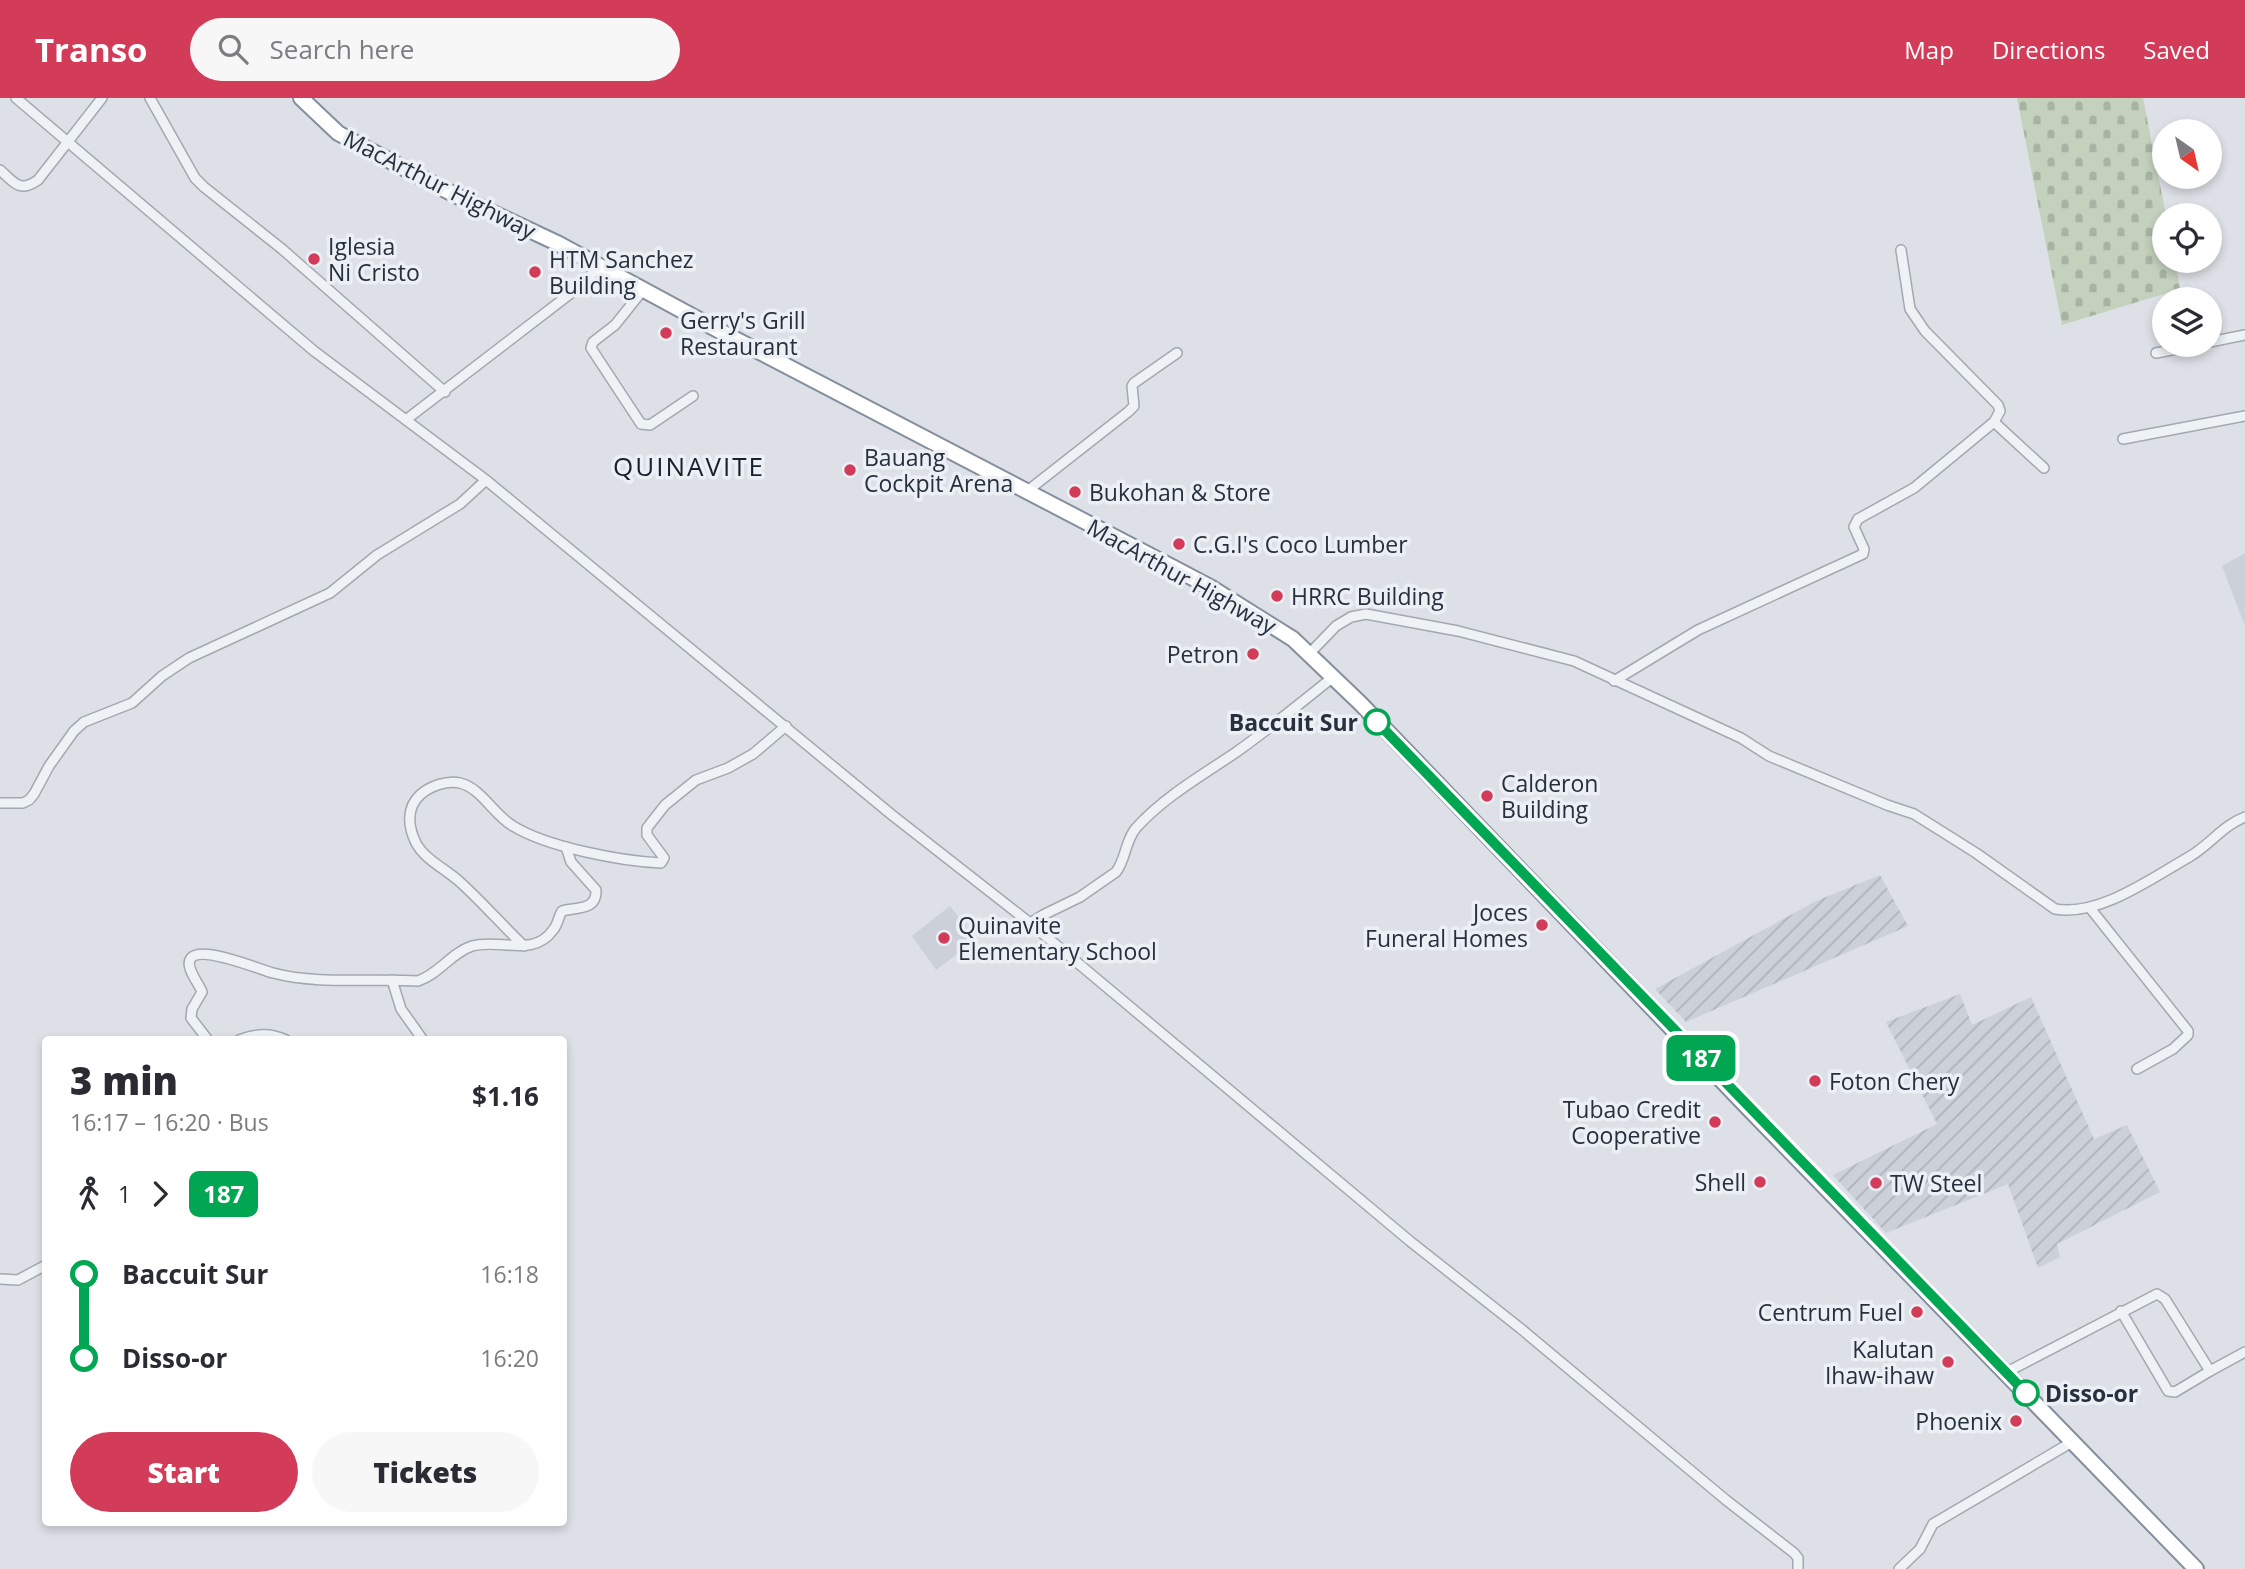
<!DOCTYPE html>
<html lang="en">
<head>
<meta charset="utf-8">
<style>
	body { margin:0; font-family:"Open Sans",sans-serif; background:#f7f7f7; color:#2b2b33; height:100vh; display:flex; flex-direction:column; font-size:26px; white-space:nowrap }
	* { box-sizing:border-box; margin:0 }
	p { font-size:23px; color:#7c7c81 }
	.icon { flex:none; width:38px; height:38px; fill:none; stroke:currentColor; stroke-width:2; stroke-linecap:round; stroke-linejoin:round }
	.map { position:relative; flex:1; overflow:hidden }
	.panel { position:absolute; left:42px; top:938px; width:525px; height:490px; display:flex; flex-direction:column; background:#fff; border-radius:7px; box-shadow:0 4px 10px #0003 }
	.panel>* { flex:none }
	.badge { padding:0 14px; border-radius:10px; font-size:24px; line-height:46px }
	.needle { width:46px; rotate:146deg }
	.fabs { position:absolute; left:2152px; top:21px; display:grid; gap:14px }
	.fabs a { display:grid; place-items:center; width:70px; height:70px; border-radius:50%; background:#fff; box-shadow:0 4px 10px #0003; font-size:35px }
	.map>.badge { position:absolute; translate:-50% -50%; box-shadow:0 0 0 4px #fff }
	.legs { display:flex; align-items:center; gap:10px; height:77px; padding:0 28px; font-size:23px }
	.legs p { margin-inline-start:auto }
	.head { display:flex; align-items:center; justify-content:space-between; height:119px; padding:0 28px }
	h1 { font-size:38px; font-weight:800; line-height:52px }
	.action { display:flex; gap:14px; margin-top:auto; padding:14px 28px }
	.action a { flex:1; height:80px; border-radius:42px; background:#d23c58; color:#fff; font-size:28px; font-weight:800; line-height:80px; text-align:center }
	.action a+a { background:#f7f7f7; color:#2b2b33 }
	ul { padding:0 28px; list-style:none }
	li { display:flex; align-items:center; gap:24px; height:84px; font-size:26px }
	li i { display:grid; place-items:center; width:10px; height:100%; margin:0 9px; background:currentColor }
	li i::after { content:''; width:18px; height:18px; margin:-9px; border:5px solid; border-radius:50%; background:#fff }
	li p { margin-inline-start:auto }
	li:first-child i { background:linear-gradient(#0000 50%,currentColor 0) }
	li:last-child i { background:linear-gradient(currentColor 50%,#0000 0) }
	header { display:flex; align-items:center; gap:42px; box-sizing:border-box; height:98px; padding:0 35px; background:#d23c58; color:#fff }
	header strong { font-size:33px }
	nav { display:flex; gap:38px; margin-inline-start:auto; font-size:24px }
	.search { width:490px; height:63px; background:#f7f7f7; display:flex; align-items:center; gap:18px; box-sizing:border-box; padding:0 24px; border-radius:38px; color:#7c7c81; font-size:26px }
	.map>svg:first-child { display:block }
	.built { fill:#cbd0d9 }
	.industrial { fill:url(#industrial-furrows) }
	.cemetery { fill:url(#cemetery-stones) }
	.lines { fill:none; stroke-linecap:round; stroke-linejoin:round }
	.minor-casing { stroke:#a2a8b1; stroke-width:12 }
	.highway-casing { stroke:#848f9e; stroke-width:18 }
	.minor { stroke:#eff2f5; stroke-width:9 }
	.highway { stroke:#fff; stroke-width:14 }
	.line-1-casing { stroke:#fff; stroke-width:16 }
	.line-1 { stroke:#00a651; stroke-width:10 }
	.poi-dot { fill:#d23c58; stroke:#ecf0f5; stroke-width:2.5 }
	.stop-1-dot { fill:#fff; stroke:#00a651; stroke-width:3.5 }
	.labels { text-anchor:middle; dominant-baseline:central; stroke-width:7; stroke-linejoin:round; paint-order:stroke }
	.street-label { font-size:23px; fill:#26303e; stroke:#ecf0f5 }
	.poi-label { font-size:23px; fill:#26303e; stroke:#ecf0f5; text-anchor:start }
	.stop-label { font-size:23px; font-weight:bold; fill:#26303e; stroke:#ecf0f5; text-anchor:end }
	.quarter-label { font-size:26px; letter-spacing:2px; fill:#18212f; stroke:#ecf0f5 }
</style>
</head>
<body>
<header>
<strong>Transo</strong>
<div class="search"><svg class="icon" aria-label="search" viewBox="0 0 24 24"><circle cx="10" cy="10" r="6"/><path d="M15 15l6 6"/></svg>Search here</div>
<nav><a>Map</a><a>Directions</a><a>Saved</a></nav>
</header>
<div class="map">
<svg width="2245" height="1471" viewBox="0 0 2245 1471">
	<defs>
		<pattern id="industrial-furrows" width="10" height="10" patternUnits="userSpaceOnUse" patternTransform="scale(1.75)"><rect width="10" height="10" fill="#cbd0d9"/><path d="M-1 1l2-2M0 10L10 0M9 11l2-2" fill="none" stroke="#aeb3bb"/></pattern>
		<pattern id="cemetery-stones" width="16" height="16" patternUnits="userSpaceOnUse" patternTransform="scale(1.75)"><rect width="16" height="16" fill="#c3d1bd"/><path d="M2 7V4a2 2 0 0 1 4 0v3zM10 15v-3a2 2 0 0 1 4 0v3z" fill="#a7b4a4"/></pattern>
	</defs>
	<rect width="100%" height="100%" fill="#dde1e7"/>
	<g class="built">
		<polygon points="2245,455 2245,528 2222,468"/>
		<polygon points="950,808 976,842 936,872 912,838"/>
	</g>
	<g class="industrial">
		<polygon points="1880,777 1908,828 1686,924 1655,891 1816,803"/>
		<polygon points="1960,896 1972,927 2031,899 2094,1041 2127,1027 2160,1094 2057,1146 2060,1159 2038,1170 2008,1086 1886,1135 1833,1077 1937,1026 1886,924"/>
	</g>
	<polygon class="cemetery" points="2017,0 2143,0 2166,117 2165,163 2175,163 2180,191 2062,227"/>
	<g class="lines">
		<g class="minor-casing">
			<g id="minor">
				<polyline points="16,0 314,253 486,382 892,717 1030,825 1411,1144 1520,1230 1726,1402 1794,1455 1798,1460 1798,1471"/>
				<polyline points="150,0 195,80 204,89 282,151 445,294"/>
				<path d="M 0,72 C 15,85 19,95 38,82 L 102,0"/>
				<polyline points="643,192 615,227 593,244 591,250 641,326 650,327 693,298"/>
				<polyline points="2210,244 2245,237"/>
				<polyline points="2156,255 2198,247"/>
				<polyline points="407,321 579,189 599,169"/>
				<polyline points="1994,324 2044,370"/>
				<polyline points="2123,341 2245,318"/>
				<polyline points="1026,394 1128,314 1134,308 1132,288 1134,285 1177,255"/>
				<path d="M 1309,556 L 1336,528 L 1351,519 L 1366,516 L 1458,533 L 1574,563 L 1741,640 L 1769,658 L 1887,707 L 1914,716 L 1976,755 L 2055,811 C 2099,819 2152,780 2189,759 C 2210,747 2222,728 2245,719"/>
				<polyline points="1614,583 1698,532 1863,456 1864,451 1854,429 1858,421 1914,390 1994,324 2000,313 1998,307 1925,233 1910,211 1901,152"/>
				<polyline points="0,705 23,705 29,702 34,696 49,668 74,633 84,624 132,605 162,578 189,560 330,495 377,457 460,406 486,382"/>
				<polyline points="2090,810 2188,933 2188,937 2173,951 2137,971"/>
				<path d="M 1030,825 L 1043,817 L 1080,799 L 1116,774 C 1126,761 1125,743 1136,730 C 1164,699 1201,678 1235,655 C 1269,631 1301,605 1333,579"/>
				<path d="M 524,848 C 502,827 482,804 460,784 C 446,771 425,762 416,745 C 408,729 406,710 420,697 C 430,688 447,682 460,685 C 481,690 494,717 513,728 C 547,749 620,763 661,765 L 664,760 L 647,737 L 647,730 L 665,707 L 696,682 L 728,670 L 753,656 L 786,628"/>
				<polyline points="392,882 401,911 423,942"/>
				<path d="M 208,942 L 191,920 L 192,911 L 202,894 C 199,885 184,869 191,860 C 202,847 258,871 273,875 C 319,887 370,880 418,883 C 439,876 451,855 472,848 C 498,840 534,860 553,832 C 558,827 558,819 562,813 C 576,809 597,813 596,792 L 571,764 L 566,749"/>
				<path d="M 239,942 C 256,936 269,934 286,942"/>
				<polyline points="0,1181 18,1182 46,1167"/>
				<polyline points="2121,1213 2168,1293 2175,1294 2210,1273"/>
				<polyline points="2005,1275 2157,1196 2165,1201 2210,1273 2245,1254"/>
				<polyline points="1899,1471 1920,1451 1933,1426 2072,1344"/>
			</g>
		</g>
		<g class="highway-casing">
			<polyline id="highway" points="301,0 338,35 356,45 455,97 557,145 731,239 1174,470 1210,489 1293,541 1360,605 1748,1010 2196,1471"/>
		</g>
		<use href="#minor" class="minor"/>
		<use href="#highway" class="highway"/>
	</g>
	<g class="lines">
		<g class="line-1-casing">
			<polyline id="line-1" points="1377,624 2026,1295"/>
		</g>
		<use href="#line-1" class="line-1"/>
	</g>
	<g class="poi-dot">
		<circle cx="314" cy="161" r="7"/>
		<circle cx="535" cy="174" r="7"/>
		<circle cx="666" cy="235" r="7"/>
		<circle cx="850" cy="372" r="7"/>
		<circle cx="1075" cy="394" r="7"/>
		<circle cx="1179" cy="446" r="7"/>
		<circle cx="1277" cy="498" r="7"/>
		<circle cx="1253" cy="556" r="7"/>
		<circle cx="1487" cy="698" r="7"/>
		<circle cx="1542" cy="827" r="7"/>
		<circle cx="944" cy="840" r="7"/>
		<circle cx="1815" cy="983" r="7"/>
		<circle cx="1715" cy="1024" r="7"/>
		<circle cx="1760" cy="1084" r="7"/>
		<circle cx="1876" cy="1085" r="7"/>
		<circle cx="1917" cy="1214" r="7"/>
		<circle cx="1948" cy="1264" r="7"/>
		<circle cx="2016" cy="1323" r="7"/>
	</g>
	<g class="stop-1-dot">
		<circle cx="1377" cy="624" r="12"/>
		<circle cx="2026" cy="1295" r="12"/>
	</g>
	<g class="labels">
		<g class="street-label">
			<text transform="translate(440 86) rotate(27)">MacArthur Highway</text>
			<text transform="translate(1182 478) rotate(29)">MacArthur Highway</text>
		</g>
		<g class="poi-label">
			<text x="328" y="148">Iglesia<tspan x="328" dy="26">Ni Cristo</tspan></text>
			<text x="549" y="161">HTM Sanchez<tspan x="549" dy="26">Building</tspan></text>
			<text x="680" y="222">Gerry's Grill<tspan x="680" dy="26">Restaurant</tspan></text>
			<text x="864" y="359">Bauang<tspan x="864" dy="26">Cockpit Arena</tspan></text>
			<text x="1089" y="394">Bukohan &amp; Store</text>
			<text x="1193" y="446">C.G.I's Coco Lumber</text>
			<text x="1291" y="498">HRRC Building</text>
			<text x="1239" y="556" text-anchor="end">Petron</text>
			<text x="1501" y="685">Calderon<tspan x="1501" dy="26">Building</tspan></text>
			<text x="1528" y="814" text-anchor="end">Joces<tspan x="1528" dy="26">Funeral Homes</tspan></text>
			<text x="958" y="827">Quinavite<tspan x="958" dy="26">Elementary School</tspan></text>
			<text x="1829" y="983">Foton Chery</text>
			<text x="1701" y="1011" text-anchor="end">Tubao Credit<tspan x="1701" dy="26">Cooperative</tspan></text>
			<text x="1746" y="1084" text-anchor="end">Shell</text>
			<text x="1890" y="1085">TW Steel</text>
			<text x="1903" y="1214" text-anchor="end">Centrum Fuel</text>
			<text x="1934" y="1251" text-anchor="end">Kalutan<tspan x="1934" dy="26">Ihaw-ihaw</tspan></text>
			<text x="2002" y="1323" text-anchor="end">Phoenix</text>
		</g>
		<g class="stop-label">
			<text x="1358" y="624">Baccuit Sur</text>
			<text x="2045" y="1295" text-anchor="start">Disso-or</text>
		</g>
		<g class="quarter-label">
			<text x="689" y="368">QUINAVITE</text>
		</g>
	</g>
</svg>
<div class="fabs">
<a><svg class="needle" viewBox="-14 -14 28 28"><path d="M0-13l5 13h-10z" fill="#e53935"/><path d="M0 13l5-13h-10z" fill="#7c7c81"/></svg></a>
<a><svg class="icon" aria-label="locate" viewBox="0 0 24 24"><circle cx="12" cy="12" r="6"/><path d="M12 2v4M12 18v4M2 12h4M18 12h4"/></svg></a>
<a><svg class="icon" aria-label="layers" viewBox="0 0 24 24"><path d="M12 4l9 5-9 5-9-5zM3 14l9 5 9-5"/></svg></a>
</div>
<b class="badge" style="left:1701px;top:960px;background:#00a651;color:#fff">187</b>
<section class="panel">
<div class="head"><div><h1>3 min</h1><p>16:17 – 16:20 · Bus</p></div><b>$1.16</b></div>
<div class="legs"><svg class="icon" aria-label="walk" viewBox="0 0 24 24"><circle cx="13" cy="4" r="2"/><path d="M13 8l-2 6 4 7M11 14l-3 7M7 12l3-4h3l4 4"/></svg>1<svg class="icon" aria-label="forward" viewBox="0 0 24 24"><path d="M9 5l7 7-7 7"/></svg><b class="badge" style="background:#00a651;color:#fff">187</b></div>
<ul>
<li><i style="color:#00a651"></i><b>Baccuit Sur</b><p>16:18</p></li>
<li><i style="color:#00a651"></i><b>Disso-or</b><p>16:20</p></li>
</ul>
<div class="action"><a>Start</a><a>Tickets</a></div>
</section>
</div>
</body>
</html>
